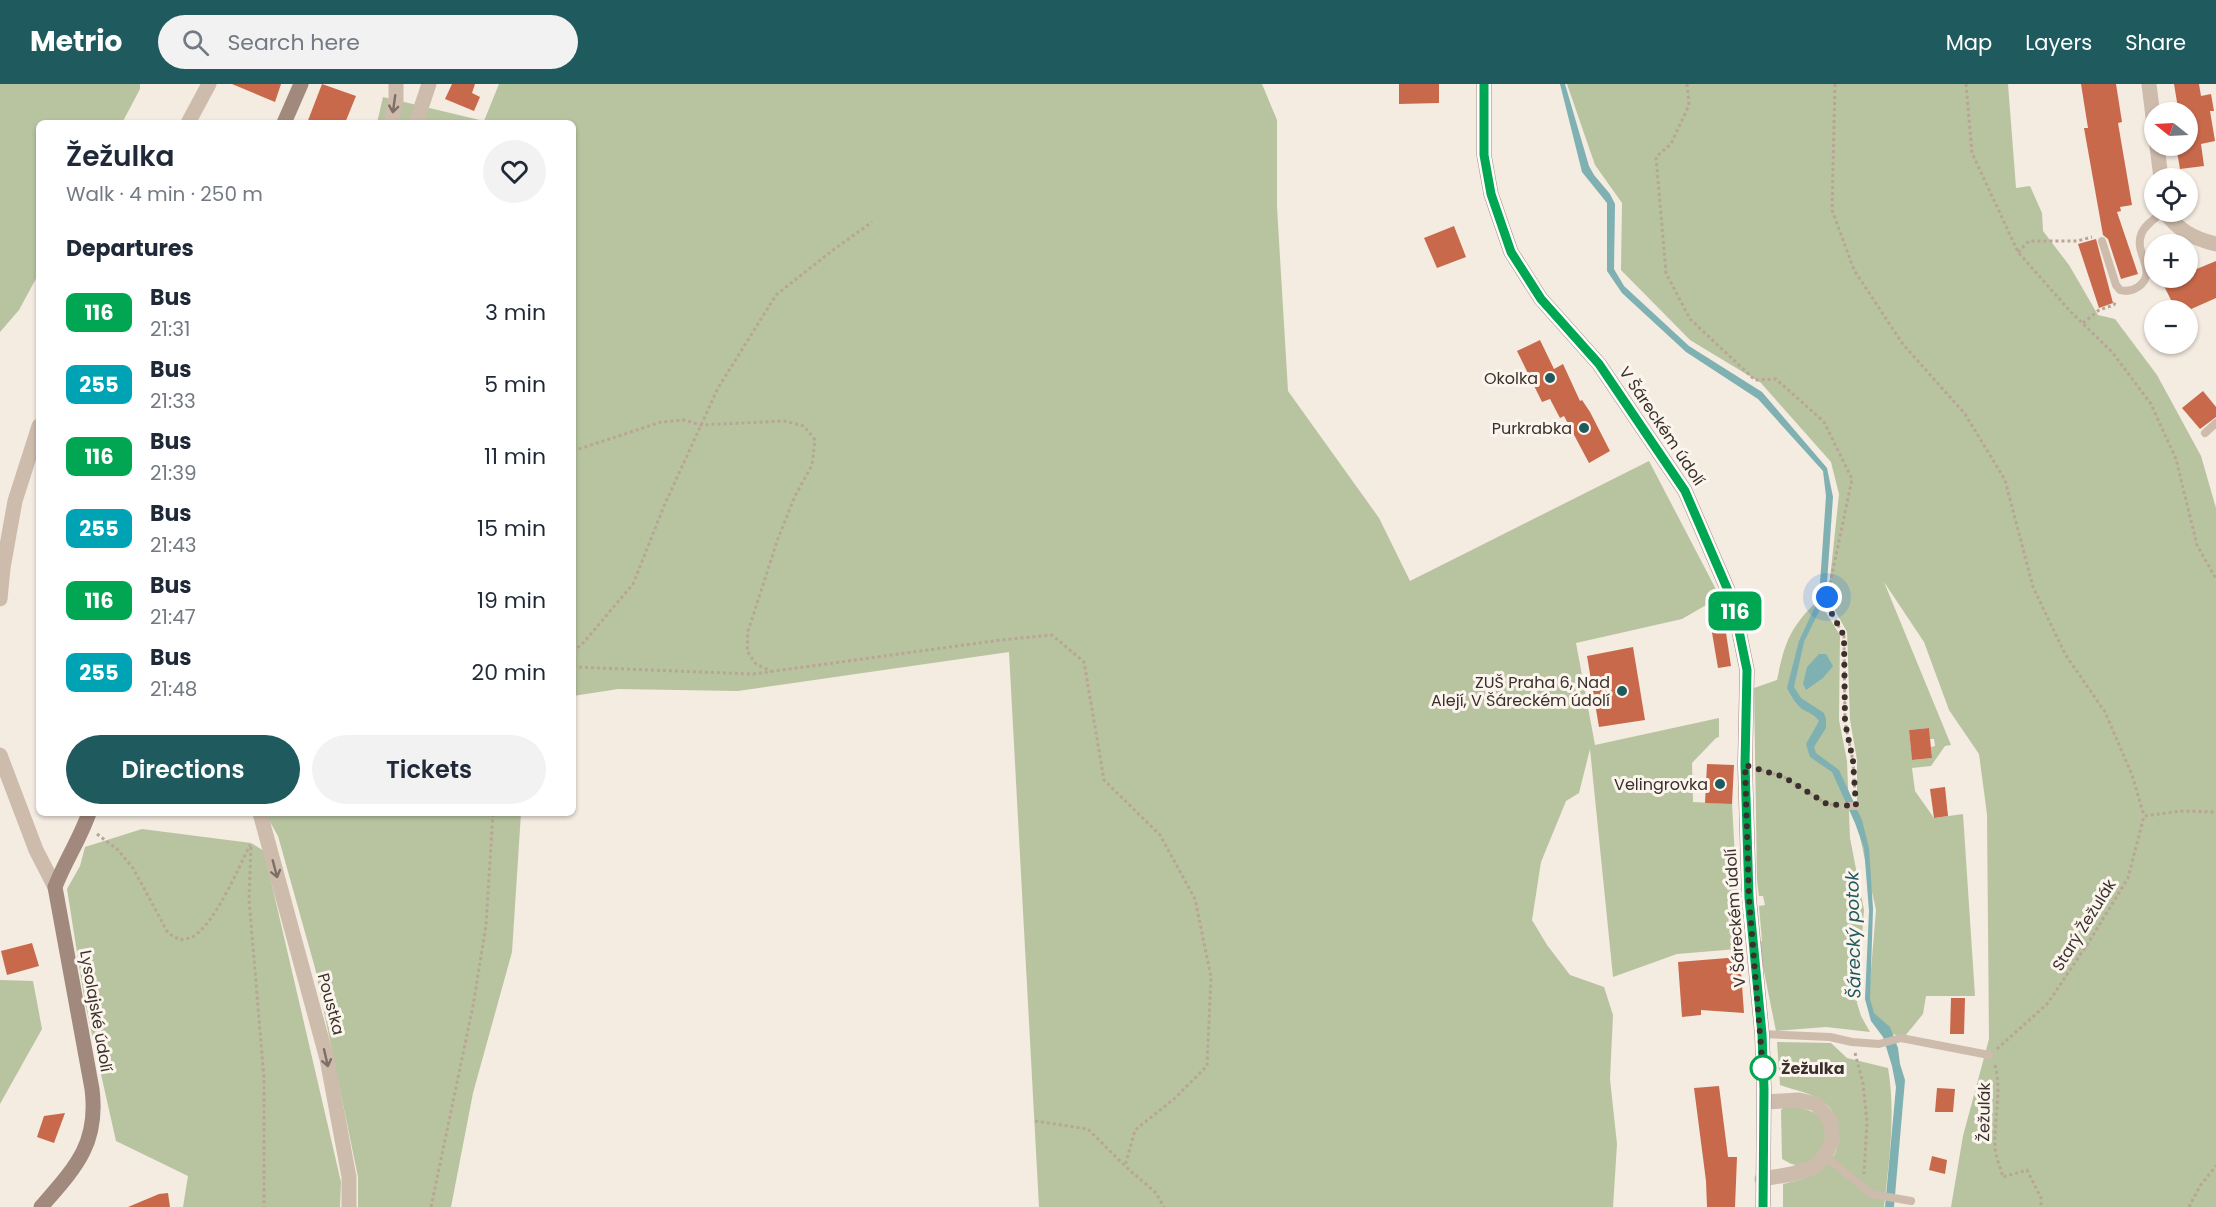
<!DOCTYPE html>
<html lang="en">
<head>
<meta charset="utf-8">
<style>
	body { margin:0; font-family:Poppins,sans-serif; background:#f2f2f3; color:#1f2937; height:100vh; display:flex; flex-direction:column; font-size:22px; white-space:nowrap }
	* { box-sizing:border-box; margin:0 }
	p { font-size:20px; color:#747a83 }
	.icon { flex:none; width:33px; height:33px; fill:none; stroke:currentColor; stroke-width:2; stroke-linecap:round; stroke-linejoin:round }
	.map { position:relative; flex:1; overflow:hidden }
	.drawer { position:absolute; left:36px; top:36px; width:540px; height:696px; display:flex; flex-direction:column; background:#fff; border-radius:9px; box-shadow:0 2px 4px #0004 }
	.drawer>* { flex:none }
	.badge { padding:0 12px; border-radius:9px; font-size:21px; line-height:39px }
	.needle { width:39px; rotate:288deg }
	.fabs { position:absolute; left:2144px; top:18px; display:grid; gap:12px }
	.fabs a { display:grid; place-items:center; width:54px; height:54px; border-radius:50%; background:#fff; box-shadow:0 2px 4px #0004; font-size:30px }
	.you { position:absolute; width:30px; height:30px; margin:-15px; border:4px solid #fff; border-radius:50%; background:#1a73e8; box-shadow:0 0 0 9px #1a73e833 }
	.map>.badge { position:absolute; translate:-50% -50%; box-shadow:0 0 0 3px #fff }
	h2 { padding:0 30px; font-size:22px; line-height:54px }
	.round { display:grid; place-items:center; flex:none; width:63px; height:63px; border-radius:32px; background:#f2f2f3 }
	.headline { display:flex; align-items:center; justify-content:space-between; height:102px; padding:0 30px }
	h1 { font-size:28px; font-weight:600; line-height:45px }
	.cta { display:flex; gap:12px; margin-top:auto; padding:12px 30px }
	.cta a { flex:1; height:69px; border-radius:36px; background:#1f5a5e; color:#fff; font-size:24px; font-weight:600; line-height:69px; text-align:center }
	.cta a+a { background:#f2f2f3; color:#1f2937 }
	ul { padding:0; list-style:none }
	li { display:flex; align-items:center; gap:18px; height:72px; padding:0 30px }
	li div { flex:1 }
	li b { display:block; font-size:22px }
	li em { font-style:normal }
	li .badge { min-width:66px; font-weight:700; text-align:center }
	header { display:flex; align-items:center; gap:36px; box-sizing:border-box; height:84px; padding:0 30px; background:#1f5a5e; color:#fff }
	header strong { font-size:28px }
	nav { display:flex; gap:33px; margin-inline-start:auto; font-size:21px }
	.search { width:420px; height:54px; background:#f2f2f3; display:flex; align-items:center; gap:15px; box-sizing:border-box; padding:0 21px; border-radius:33px; color:#747a83; font-size:22px }
	.map>svg:first-child { display:block }
	.green { fill:#b8c4a0; fill-rule:evenodd }
	.water { fill:#7fb0b2 }
	.building { fill:#c8694b }
	.lines { fill:none; stroke-linecap:round; stroke-linejoin:round }
	.path { stroke:#b9a596; stroke-width:3; stroke-dasharray:3 3; stroke-linecap:butt }
	.lane { stroke:#cdbbac; stroke-width:8 }
	.street { stroke:#cdbbac; stroke-width:15 }
	.secondary { stroke:#a18a7d; stroke-width:15 }
	.oneway { stroke:#7d6f65 }
	.line-casing { stroke:#fff; stroke-width:14 }
	.line { stroke:#00a651; stroke-width:9 }
	.walk { stroke:#3b302b; stroke-width:6; stroke-dasharray:0 10.8 }
	.poi-dot { fill:#1f5a5e; stroke:#fbf5ee; stroke-width:2 }
	.stop-dot { fill:#fff; stroke:#00a651; stroke-width:3 }
	.labels { text-anchor:middle; dominant-baseline:central; stroke-width:6; stroke-linejoin:round; paint-order:stroke }
	.poi-label { font-size:16px; fill:#3b302b; stroke:#fbf5ee; text-anchor:end }
	.street-label { font-size:16px; fill:#3b302b; stroke:#fbf5ee }
	.stop-label { font-size:16px; font-weight:bold; fill:#3b302b; stroke:#fbf5ee; text-anchor:start }
	.water-label { font-size:18px; font-style:italic; fill:#1f5a5e; stroke:#fbf5ee }
</style>
</head>
<body>
<header>
<strong>Metrio</strong>
<div class="search"><svg class="icon" aria-label="search" viewBox="0 0 24 24"><circle cx="10" cy="10" r="6"/><path d="M15 15l6 6"/></svg>Search here</div>
<nav><a>Map</a><a>Layers</a><a>Share</a></nav>
</header>
<div class="map">
<svg width="2216" height="1123" viewBox="0 0 2216 1123">
	<rect width="100%" height="100%" fill="#f4ebe1"/>
	<g class="green">
		<polygon points="0,0 140,0 140,5 122,39 39,39 39,189 19,226 0,248"/>
		<polygon points="499,0 1262,0 1277,36 1277,123 1288,307 1379,434 1410,497 1649,377 1720,513 1682,535 1576,559 1595,661 1719,634 1719,653 1716,654 1692,679 1693,718 1732,720 1737,809 1742,858 1737,865 1677,870 1613,893 1590,665 1579,709 1566,717 1541,778 1532,836 1547,861 1570,891 1604,903 1613,931 1610,995 1617,1060 1613,1123 1039,1123 1009,568 738,607 618,605 573,612 573,39 377,39 383,13 484,37"/>
		<path d="M 1567,0 L 2008,0 L 2016,104 L 2030,102 L 2042,129 L 2043,147 L 2069,181 L 2098,231 L 2115,235 L 2157,291 L 2201,372 L 2216,424 L 2216,1123 L 1951,1123 L 1963,1052 L 1989,955 L 1987,730 L 1979,670 L 1949,626 L 1924,558 L 1884,498 L 1951,661 L 1945,662 L 1931,682 L 1912,684 L 1915,707 L 1934,734 L 1963,730 L 1975,912 L 1926,912 L 1923,930 L 1905,952 L 1889,950 L 1868,922 L 1876,826 L 1860,753 L 1857,719 L 1857,676 L 1850,636 L 1847,548 L 1828,514 L 1839,410 L 1831,378 L 1761,299 L 1690,256 L 1621,186 L 1622,119 L 1595,81 ZM 1929,644 L 1930,655 L 1934,655 L 1935,662 L 1931,663 L 1932,674 L 1912,676 L 1909,646 Z"/>
		<path d="M 1818,516 L 1840,551 L 1839,636 L 1847,677 L 1850,754 L 1864,826 L 1857,919 L 1861,932 L 1870,948 L 1826,943 L 1776,947 L 1758,858 L 1762,857 L 1759,822 L 1765,821 L 1763,812 L 1759,812 L 1757,796 L 1754,604 L 1777,596 C 1785,557 1790,544 1818,516 Z"/>
		<polygon points="265,729 521,729 512,868 473,1009 451,1123 358,1123 358,1093 315,884 278,752"/>
		<polygon points="142,745 251,759 264,767 341,1098 340,1123 183,1123 188,1092 116,1057 85,919 67,805 80,782 85,763"/>
		<polygon points="0,896 33,897 42,945 0,1020"/>
		<path d="M 1777,958 L 1831,959 L 1847,974 L 1888,984 C 1896,1030 1889,1077 1884,1123 L 1783,1123 L 1783,1100 C 1811,1094 1839,1083 1839,1050 C 1838,1040 1835,1028 1827,1021 C 1815,1009 1796,1007 1780,1001 Z"/>
		<path d="M 1797,1023 C 1806,1025 1817,1028 1822,1036 C 1833,1055 1819,1083 1796,1081 C 1792,1081 1786,1077 1782,1075 L 1781,1026 L 1783,1024 Z"/>
	</g>
	<g class="water">
		<path d="M 1560,0 L 1565,0 L 1589,82 L 1594,91 L 1610,110 L 1615,120 L 1614,185 L 1624,202 L 1689,262 L 1762,308 L 1827,384 L 1833,413 L 1826,513 L 1804,558 L 1794,603 L 1801,614 L 1824,629 L 1826,635 L 1826,644 L 1814,663 L 1816,669 L 1839,686 L 1862,736 L 1869,764 L 1873,825 L 1870,915 L 1874,929 L 1890,943 L 1898,964 L 1900,980 L 1905,996 L 1894,1123 L 1885,1123 L 1896,1003 L 1892,982 L 1883,953 L 1871,937 L 1865,915 L 1869,827 L 1864,764 L 1855,739 L 1832,688 L 1810,673 L 1806,660 L 1819,637 C 1814,630 1809,629 1802,625 C 1795,619 1791,612 1787,604 L 1799,557 L 1819,514 L 1826,412 L 1823,387 L 1758,315 L 1686,268 L 1622,209 L 1607,187 L 1607,119 L 1582,88 Z"/>
		<polygon points="1819,570 1826,570 1833,582 1823,594 1806,606 1803,600 1807,583"/>
	</g>
	<g class="building">
		<polygon points="232,0 281,0 275,18"/>
		<polygon points="322,0 356,12 345,39 307,39"/>
		<polygon points="452,0 475,0 472,9 480,13 474,27 445,15"/>
		<polygon points="1399,0 1439,0 1439,19 1399,20"/>
		<polygon points="2081,0 2116,0 2122,38 2118,39 2132,121 2120,123 2121,127 2117,128 2138,190 2121,195 2108,155 2103,151 2084,44 2088,44"/>
		<polygon points="2174,0 2199,0 2201,12 2211,10 2214,27 2210,27 2215,57 2201,60 2204,82 2180,85 2176,62 2187,62 2187,28 2181,28 2180,24 2178,24"/>
		<polygon points="1454,142 1466,173 1437,184 1424,154"/>
		<polygon points="2096,155 2113,219 2099,224 2078,160"/>
		<polygon points="2216,177 2216,214 2189,226 2176,226 2160,194 2187,194 2187,189"/>
		<polygon points="1540,256 1554,285 1563,280 1580,317 1582,316 1590,328 1610,367 1589,379 1564,332 1560,334 1550,315 1542,318 1517,267"/>
		<polygon points="2203,307 2216,323 2216,333 2200,345 2182,324"/>
		<polygon points="1722,522 1731,582 1718,584 1708,525"/>
		<polygon points="1633,563 1645,636 1599,643 1587,572"/>
		<polygon points="1929,644 1932,674 1912,676 1909,646"/>
		<polygon points="1707,680 1734,681 1732,720 1705,719"/>
		<polygon points="1945,703 1948,732 1934,734 1930,705"/>
		<polygon points="32,859 39,882 7,891 1,867"/>
		<polygon points="1740,873 1744,929 1701,926 1701,931 1682,933 1678,878"/>
		<polygon points="1951,914 1965,914 1964,950 1950,950"/>
		<polygon points="1719,1002 1728,1073 1737,1073 1735,1123 1707,1123 1706,1097 1694,1004"/>
		<polygon points="1937,1004 1955,1005 1953,1028 1935,1028"/>
		<polygon points="65,1029 54,1059 37,1053 44,1032"/>
		<polygon points="1932,1072 1947,1076 1945,1090 1929,1086"/>
		<polygon points="168,1109 170,1123 128,1123 159,1110"/>
	</g>
	<g class="lines">
		<g class="path">
			<polyline points="1687,0 1689,21 1671,60 1656,73 1666,189 1690,235 1755,296 1776,295 1824,338 1852,395 1826,519 1844,552 1845,638 1853,677 1855,711"/>
			<polyline points="1835,0 1832,126 1854,186 1902,259 1965,330 2005,396 2033,503 2065,570 2105,628 2132,691 2144,732"/>
			<polyline points="1966,0 1972,69 2018,168 2071,228 2112,268 2151,320 2176,375 2197,461 2216,495"/>
			<polyline points="2018,168 2029,157 2077,157 2092,153"/>
			<polyline points="2083,239 2099,226 2114,221 2116,216"/>
			<polyline points="573,367 661,338 684,336 701,341 784,337 804,342 815,356 812,381 795,412 777,457 763,501 748,547 747,567 756,580 771,587"/>
			<polyline points="573,568 584,558 633,500 664,422 718,304 776,211 833,166 872,138"/>
			<polyline points="573,583 753,590 1001,556 1052,551 1084,578 1104,696 1160,751 1195,815 1211,893 1207,982 1174,1015 1135,1046 1125,1082"/>
			<polyline points="1761,686 1784,693 1827,720 1835,721"/>
			<path d="M 97,750 L 118,766 L 133,784 L 168,849 L 180,856 C 185,855 190,854 194,852 C 216,837 238,785 250,761"/>
			<polyline points="251,763 249,815 264,995 264,1123"/>
			<polyline points="1997,965 2048,919 2090,856 2128,794 2144,732 2182,727 2216,728"/>
			<polyline points="1855,969 1863,999 1867,1038 1864,1090"/>
			<path d="M 1995,981 C 2002,1008 1994,1034 1995,1061 C 1995,1071 2000,1083 2003,1093 L 2027,1086 L 2041,1114 L 2041,1123"/>
			<polyline points="1035,1037 1088,1045 1125,1082 1156,1109 1164,1123"/>
			<polyline points="431,1123 473,922 486,841 493,729"/>
			<polyline points="2189,1123 2200,1102 2216,1082"/>
		</g>
		<g class="lane">
			<path d="M 2102,157 L 2116,201 L 2120,206 C 2127,208 2132,207 2138,203 C 2159,188 2134,170 2141,151 C 2144,141 2156,134 2163,128"/>
			<polyline points="2205,349 2216,339"/>
			<polyline points="1846,722 1856,722"/>
			<polyline points="1762,950 1830,953 1852,958 1879,960 1901,954 1989,971"/>
			<polyline points="1825,1072 1871,1110 1911,1117"/>
		</g>
		<g class="street">
			<polyline points="2149,0 2154,41"/>
			<polyline points="188,39 209,0"/>
			<polyline points="391,39 396,17 396,0"/>
			<polyline points="416,39 429,0"/>
			<polyline points="2157,62 2161,94"/>
			<path d="M 2165,128 C 2178,146 2194,155 2216,160"/>
			<polyline points="0,515 3,484 15,417 39,342"/>
			<polyline points="0,671 36,766 55,803"/>
			<polyline points="260,729 327,975 349,1093 349,1123"/>
			<polyline points="1762,1095 1792,1090 1815,1083 1825,1072 1833,1055 1830,1036 1816,1020 1799,1016 1765,1018"/>
		</g>
		<g class="secondary">
			<polyline points="1484,0 1484,71 1491,110 1511,168 1541,215 1599,280 1685,407 1733,518 1747,586 1745,681 1749,814 1762,950 1764,1005 1763,1123"/>
			<polyline points="284,39 301,0"/>
			<path d="M 41,1123 C 75,1084 99,1060 92,1005 L 55,803 C 65,777 80,755 89,729"/>
		</g>
	</g>
	<defs><path id="oneway-shaft" d="M-6 0H5M1.5-3L5.5 0L1.5 3" fill="none" stroke-width="1.6" stroke-linecap="round" stroke-linejoin="round" transform="scale(1.5)"/></defs>
	<g class="oneway">
		<use href="#oneway-shaft" transform="translate(394 20) rotate(98)"/>
		<use href="#oneway-shaft" transform="translate(275 785) rotate(75)"/>
		<use href="#oneway-shaft" transform="translate(326 974) rotate(77)"/>
	</g>
	<g class="lines">
		<g class="line-casing">
			<polyline id="line" points="1484,0 1484,71 1491,110 1511,168 1541,215 1599,280 1685,407 1733,518 1747,586 1745,681 1749,814 1762,950 1764,1005 1763,1123"/>
		</g>
		<use href="#line" class="line"/>
		<polyline class="walk" points="1763,984 1763,987 1749,814 1745,681 1784,693 1827,720 1856,722 1853,677 1845,638 1844,552 1826,519 1827,513"/>
	</g>
	<g class="poi-dot">
		<circle cx="1550" cy="294" r="6"/>
		<circle cx="1584" cy="344" r="6"/>
		<circle cx="1622" cy="607" r="6"/>
		<circle cx="1720" cy="700" r="6"/>
	</g>
	<circle class="stop-dot" cx="1763" cy="984" r="12"/>
	<g class="labels">
		<g class="poi-label">
			<text x="1538" y="294">Okolka</text>
			<text x="1572" y="344">Purkrabka</text>
			<text x="1610" y="598">ZUŠ Praha 6, Nad<tspan x="1610" dy="18">Alejí, V Šáreckém údolí</tspan></text>
			<text x="1708" y="700">Velingrovka</text>
		</g>
		<g class="street-label">
			<text transform="translate(1662 342) rotate(56)">V Šáreckém údolí</text>
			<text transform="translate(1735 834) rotate(-94)">V Šáreckém údolí</text>
			<text transform="translate(2084 841) rotate(-58)">Starý Žežulák</text>
			<text transform="translate(331 920) rotate(75)">Poustka</text>
			<text transform="translate(96 927) rotate(80)">Lysolajské údolí</text>
			<text transform="translate(1984 1028) rotate(-89)">Žežulák</text>
		</g>
		<g class="stop-label">
			<text x="1781" y="984">Žežulka</text>
		</g>
		<g class="water-label">
			<text transform="translate(1853 851) rotate(-91)">Šárecký potok</text>
		</g>
	</g>
</svg>
<div class="fabs">
<a><svg class="needle" viewBox="-14 -14 28 28"><path d="M0-13l5 13h-10z" fill="#e53935"/><path d="M0 13l5-13h-10z" fill="#747a83"/></svg></a>
<a><svg class="icon" aria-label="locate" viewBox="0 0 24 24"><circle cx="12" cy="12" r="6"/><path d="M12 2v4M12 18v4M2 12h4M18 12h4"/></svg></a>
<a>+</a>
<a>−</a>
</div>
<div class="you" style="left:1827px;top:513px"></div>
<b class="badge" style="left:1735px;top:527px;background:#00a651;color:#fff">116</b>
<section class="drawer">
<div class="headline"><div><h1>Žežulka</h1><p>Walk · 4 min · 250 m</p></div><a class="round"><svg class="icon" aria-label="heart" viewBox="0 0 24 24"><path d="M12 20l-8-8c-3-5 5-10 8-4 3-6 11-1 8 4z"/></svg></a></div>
<h2>Departures</h2>
<ul>
<li><span class="badge" style="background:#00a651;color:#fff">116</span><div><b>Bus</b><p>21:31</p></div><em>3 min</em></li>
<li><span class="badge" style="background:#00a3b4;color:#fff">255</span><div><b>Bus</b><p>21:33</p></div><em>5 min</em></li>
<li><span class="badge" style="background:#00a651;color:#fff">116</span><div><b>Bus</b><p>21:39</p></div><em>11 min</em></li>
<li><span class="badge" style="background:#00a3b4;color:#fff">255</span><div><b>Bus</b><p>21:43</p></div><em>15 min</em></li>
<li><span class="badge" style="background:#00a651;color:#fff">116</span><div><b>Bus</b><p>21:47</p></div><em>19 min</em></li>
<li><span class="badge" style="background:#00a3b4;color:#fff">255</span><div><b>Bus</b><p>21:48</p></div><em>20 min</em></li>
</ul>
<div class="cta"><a>Directions</a><a>Tickets</a></div>
</section>
</div>
</body>
</html>
